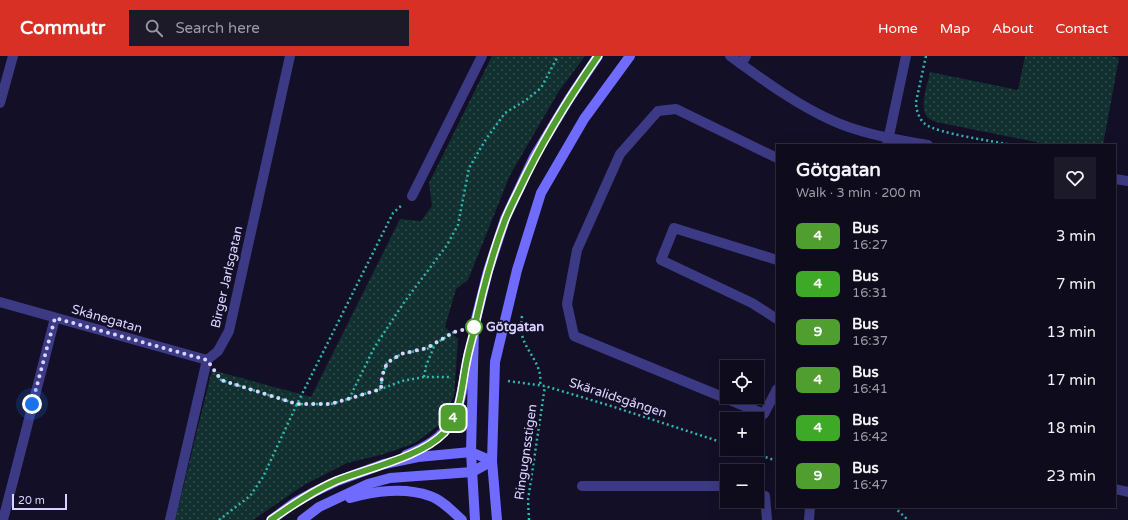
<!DOCTYPE html>
<html lang="en">
<head>
<meta charset="utf-8">
<style>
	body { margin:0; font-family:"Varela Round",sans-serif; background:#1c1929; color:#f1f3f6; height:100vh; display:flex; flex-direction:column; font-size:15px; white-space:nowrap }
	* { box-sizing:border-box; margin:0 }
	p { font-size:13px; color:#9b9ba3 }
	.icon { flex:none; width:22px; height:22px; fill:none; stroke:currentColor; stroke-width:2; stroke-linecap:round; stroke-linejoin:round }
	.map { position:relative; flex:1; overflow:hidden }
	.details { position:absolute; left:776px; top:88px; width:340px; height:364px; display:flex; flex-direction:column; background:#0e0b1c; border-radius:0px; box-shadow:0 4px 16px #0002,0 0 0 1px #2e2b3b }
	.details>* { flex:none }
	.badge { padding:0 8px; border-radius:6px; font-size:14px; line-height:26px }
	.tools { position:absolute; left:720px; top:304px; display:grid; gap:8px }
	.tools a { display:grid; place-items:center; width:44px; height:44px; border-radius:0px; background:#0e0b1c; box-shadow:0 4px 16px #0002,0 0 0 1px #2e2b3b; font-size:20px }
	.scale { position:absolute; left:12px; bottom:10px; width:55px; box-sizing:border-box; padding-left:4px; border:2px solid #d9d4ff; border-top:0; font-size:11px; line-height:14px; white-space:nowrap; color:#d9d4ff; -webkit-text-stroke:3px #130f26; paint-order:stroke }
	.you { position:absolute; width:20px; height:20px; margin:-10px; border:3px solid #fff; border-radius:50%; background:#1a73e8; box-shadow:0 0 0 6px #1a73e833 }
	.map>.badge { position:absolute; translate:-50% -50%; box-shadow:0 0 0 2px #fff }
	.round { display:grid; place-items:center; flex:none; width:42px; height:42px; border-radius:0px; background:#1c1929 }
	.head { display:flex; align-items:center; justify-content:space-between; height:68px; padding:0 20px }
	h1 { font-size:19px; font-weight:700; line-height:30px }
	ul { padding:0; list-style:none }
	li { display:flex; align-items:center; gap:12px; height:48px; padding:0 20px }
	li div { flex:1 }
	li b { display:block; font-size:15px }
	li em { font-style:normal }
	li .badge { min-width:44px; font-weight:700; text-align:center }
	header { display:flex; align-items:center; gap:24px; box-sizing:border-box; height:56px; padding:0 20px; background:#d93025; color:#fff }
	header strong { font-size:19px }
	nav { display:flex; gap:22px; margin-inline-start:auto; font-size:14px }
	.search { width:280px; height:36px; background:#1c1929; display:flex; align-items:center; gap:10px; box-sizing:border-box; padding:0 14px; border-radius:0px; color:#9b9ba3; font-size:15px }
	.map>svg:first-child { display:block }
	.grass { fill:url(#grass-dots) }
	.lines { fill:none; stroke-linecap:round; stroke-linejoin:round }
	.path { stroke:#2fb8b0; stroke-width:2.5; stroke-dasharray:2 3; stroke-linecap:butt }
	.lane { stroke:#3d3a85; stroke-width:10 }
	.street { stroke:#3d3a85; stroke-width:10 }
	.secondary { stroke:#6f6bff; stroke-width:10 }
	.line-casing { stroke:#fff; stroke-width:9 }
	.line { stroke:#509e2f; stroke-width:6 }
	.walk { stroke:#d9d4ff; stroke-width:4; stroke-dasharray:0 7.2 }
	.stop-dot { fill:#fff; stroke:#509e2f; stroke-width:2 }
	.labels { text-anchor:middle; dominant-baseline:central; stroke-width:4; stroke-linejoin:round; paint-order:stroke }
	.street-label { font-size:13px; fill:#d9d4ff; stroke:#130f26 }
	.stop-label { font-size:13px; font-weight:bold; fill:#d9d4ff; stroke:#130f26; text-anchor:start }
</style>
</head>
<body>
<header>
<strong>Commutr</strong>
<div class="search"><svg class="icon" aria-label="search" viewBox="0 0 24 24"><circle cx="10" cy="10" r="6"/><path d="M15 15l6 6"/></svg>Search here</div>
<nav><a>Home</a><a>Map</a><a>About</a><a>Contact</a></nav>
</header>
<div class="map">
<svg width="1128" height="464" viewBox="0 0 1128 464">
	<defs>
		<pattern id="grass-dots" width="8" height="8" patternUnits="userSpaceOnUse"><rect width="8" height="8" fill="#12302f"/><path d="M2 2h.1M6 6h.1" fill="none" stroke="#344d4e" stroke-width="1.8" stroke-linecap="round"/></pattern>
	</defs>
	<rect width="100%" height="100%" fill="#130f26"/>
	<g class="grass">
		<polygon points="492,0 585,0 559,35 510,119 468,224 456,233 445,271 458,283 454,340 439,369 415,387 384,398 347,407 304,429 253,464 175,464 212,314 311,341 400,163 421,165 432,150 429,127"/>
		<path d="M 1025,0 L 1110,0 L 1119,2 L 1103,89 L 1051,89 L 936,66 C 934,65 930,64 928,62 C 918,52 928,28 930,16 L 1018,34 Z"/>
	</g>
	<g class="lines">
		<g class="path">
			<path d="M 926,0 L 916,46 C 916,54 919,63 925,68 C 938,78 994,85 1012,89"/>
			<path d="M 522,260 C 521,267 521,273 522,279 C 527,298 543,308 540,329"/>
			<polyline points="217,319 221,324 297,348 331,348 381,333 402,325 424,321 450,321"/>
			<polyline points="424,321 426,310 435,288"/>
			<polyline points="508,325 545,330 611,350 727,388"/>
			<polyline points="381,333 382,320 387,307 401,298 427,293 454,276"/>
			<polyline points="349,343 374,292 405,245 447,189 458,169 469,112 486,83 505,57 526,44 541,32 558,0"/>
			<polyline points="742,393 777,405"/>
			<polyline points="894,451 908,464"/>
			<polyline points="219,464 250,440 263,421 297,348 393,157 402,149"/>
			<polyline points="529,464 528,444 545,330"/>
		</g>
		<g class="lane">
			<polyline points="741,8 746,0"/>
			<polyline points="777,102 676,53 658,55 620,98 577,194 567,248 574,280 764,358 777,333"/>
			<polyline points="777,204 674,172 661,204 752,247 777,263"/>
			<polyline points="582,430 719,430 727,432"/>
			<polyline points="1115,433 1128,436"/>
			<polyline points="757,439 765,440 767,464"/>
		</g>
		<g class="street">
			<path d="M 730,0 C 762,23 794,47 831,64 C 861,78 895,83 928,89"/>
			<polyline points="0,47 13,0"/>
			<polyline points="887,89 906,0"/>
			<polyline points="1115,123 1128,125"/>
			<polyline points="412,140 482,0"/>
			<polyline points="0,246 207,304"/>
			<polyline points="3,464 55,262"/>
			<polyline points="170,464 207,304 218,295 229,275 290,0"/>
			<polyline points="809,464 810,451"/>
		</g>
		<g class="secondary">
			<path d="M 406,399 C 462,378 459,348 469,296"/>
			<path d="M 350,442 C 374,435 405,431 430,440 C 442,444 452,455 462,464"/>
			<polyline points="271,464 294,447 314,436 337,425 384,408 418,401 471,396 492,405"/>
			<polyline points="302,464 319,451 368,428 390,422 472,416 492,405"/>
			<polyline points="475,464 471,396 474,271 488,215 505,163 534,101 569,43 598,0"/>
			<polyline points="497,464 492,405 495,306 517,214 541,137 584,63 630,0"/>
		</g>
	</g>
	<g class="lines">
		<g class="line-casing">
			<path id="line" d="M 271,464 C 292,449 313,435 336,425 C 368,412 421,401 444,377 C 460,359 461,337 465,314 C 467,302 470,290 473,279 C 481,240 491,201 505,164 C 509,154 514,144 519,134 C 541,87 568,43 598,0"/>
		</g>
		<use href="#line" class="line"/>
		<polyline class="walk" points="32,348 55,262 207,304 221,324 297,348 331,348 381,333 382,320 387,307 401,298 427,292 454,276 474,271"/>
	</g>
	<circle class="stop-dot" cx="474" cy="271" r="8"/>
	<g class="labels">
		<g class="street-label">
			<text transform="translate(227 221) rotate(-77)">Birger Jarlsgatan</text>
			<text transform="translate(107 263) rotate(16)">Skånegatan</text>
			<text transform="translate(618 342) rotate(18)">Skäralidsgången</text>
			<text transform="translate(526 396) rotate(-82)">Ringugnsstigen</text>
		</g>
		<g class="stop-label">
			<text x="486" y="271">Götgatan</text>
		</g>
	</g>
</svg>
<div class="tools">
<a><svg class="icon" aria-label="locate" viewBox="0 0 24 24"><circle cx="12" cy="12" r="6"/><path d="M12 2v4M12 18v4M2 12h4M18 12h4"/></svg></a>
<a>+</a>
<a>−</a>
</div>
<div class="scale">20 m</div>
<div class="you" style="left:32px;top:348px"></div>
<b class="badge" style="left:453px;top:362px;background:#509e2f;color:#fff">4</b>
<section class="details">
<div class="head"><div><h1>Götgatan</h1><p>Walk · 3 min · 200 m</p></div><a class="round"><svg class="icon" aria-label="heart" viewBox="0 0 24 24"><path d="M12 20l-8-8c-3-5 5-10 8-4 3-6 11-1 8 4z"/></svg></a></div>
<ul>
<li><span class="badge" style="background:#509e2f;color:#fff">4</span><div><b>Bus</b><p>16:27</p></div><em>3 min</em></li>
<li><span class="badge" style="background:#3ea827;color:#fff">4</span><div><b>Bus</b><p>16:31</p></div><em>7 min</em></li>
<li><span class="badge" style="background:#509e2f;color:#fff">9</span><div><b>Bus</b><p>16:37</p></div><em>13 min</em></li>
<li><span class="badge" style="background:#509e2f;color:#fff">4</span><div><b>Bus</b><p>16:41</p></div><em>17 min</em></li>
<li><span class="badge" style="background:#3ea827;color:#fff">4</span><div><b>Bus</b><p>16:42</p></div><em>18 min</em></li>
<li><span class="badge" style="background:#509e2f;color:#fff">9</span><div><b>Bus</b><p>16:47</p></div><em>23 min</em></li>
</ul>
</section>
</div>
</body>
</html>
